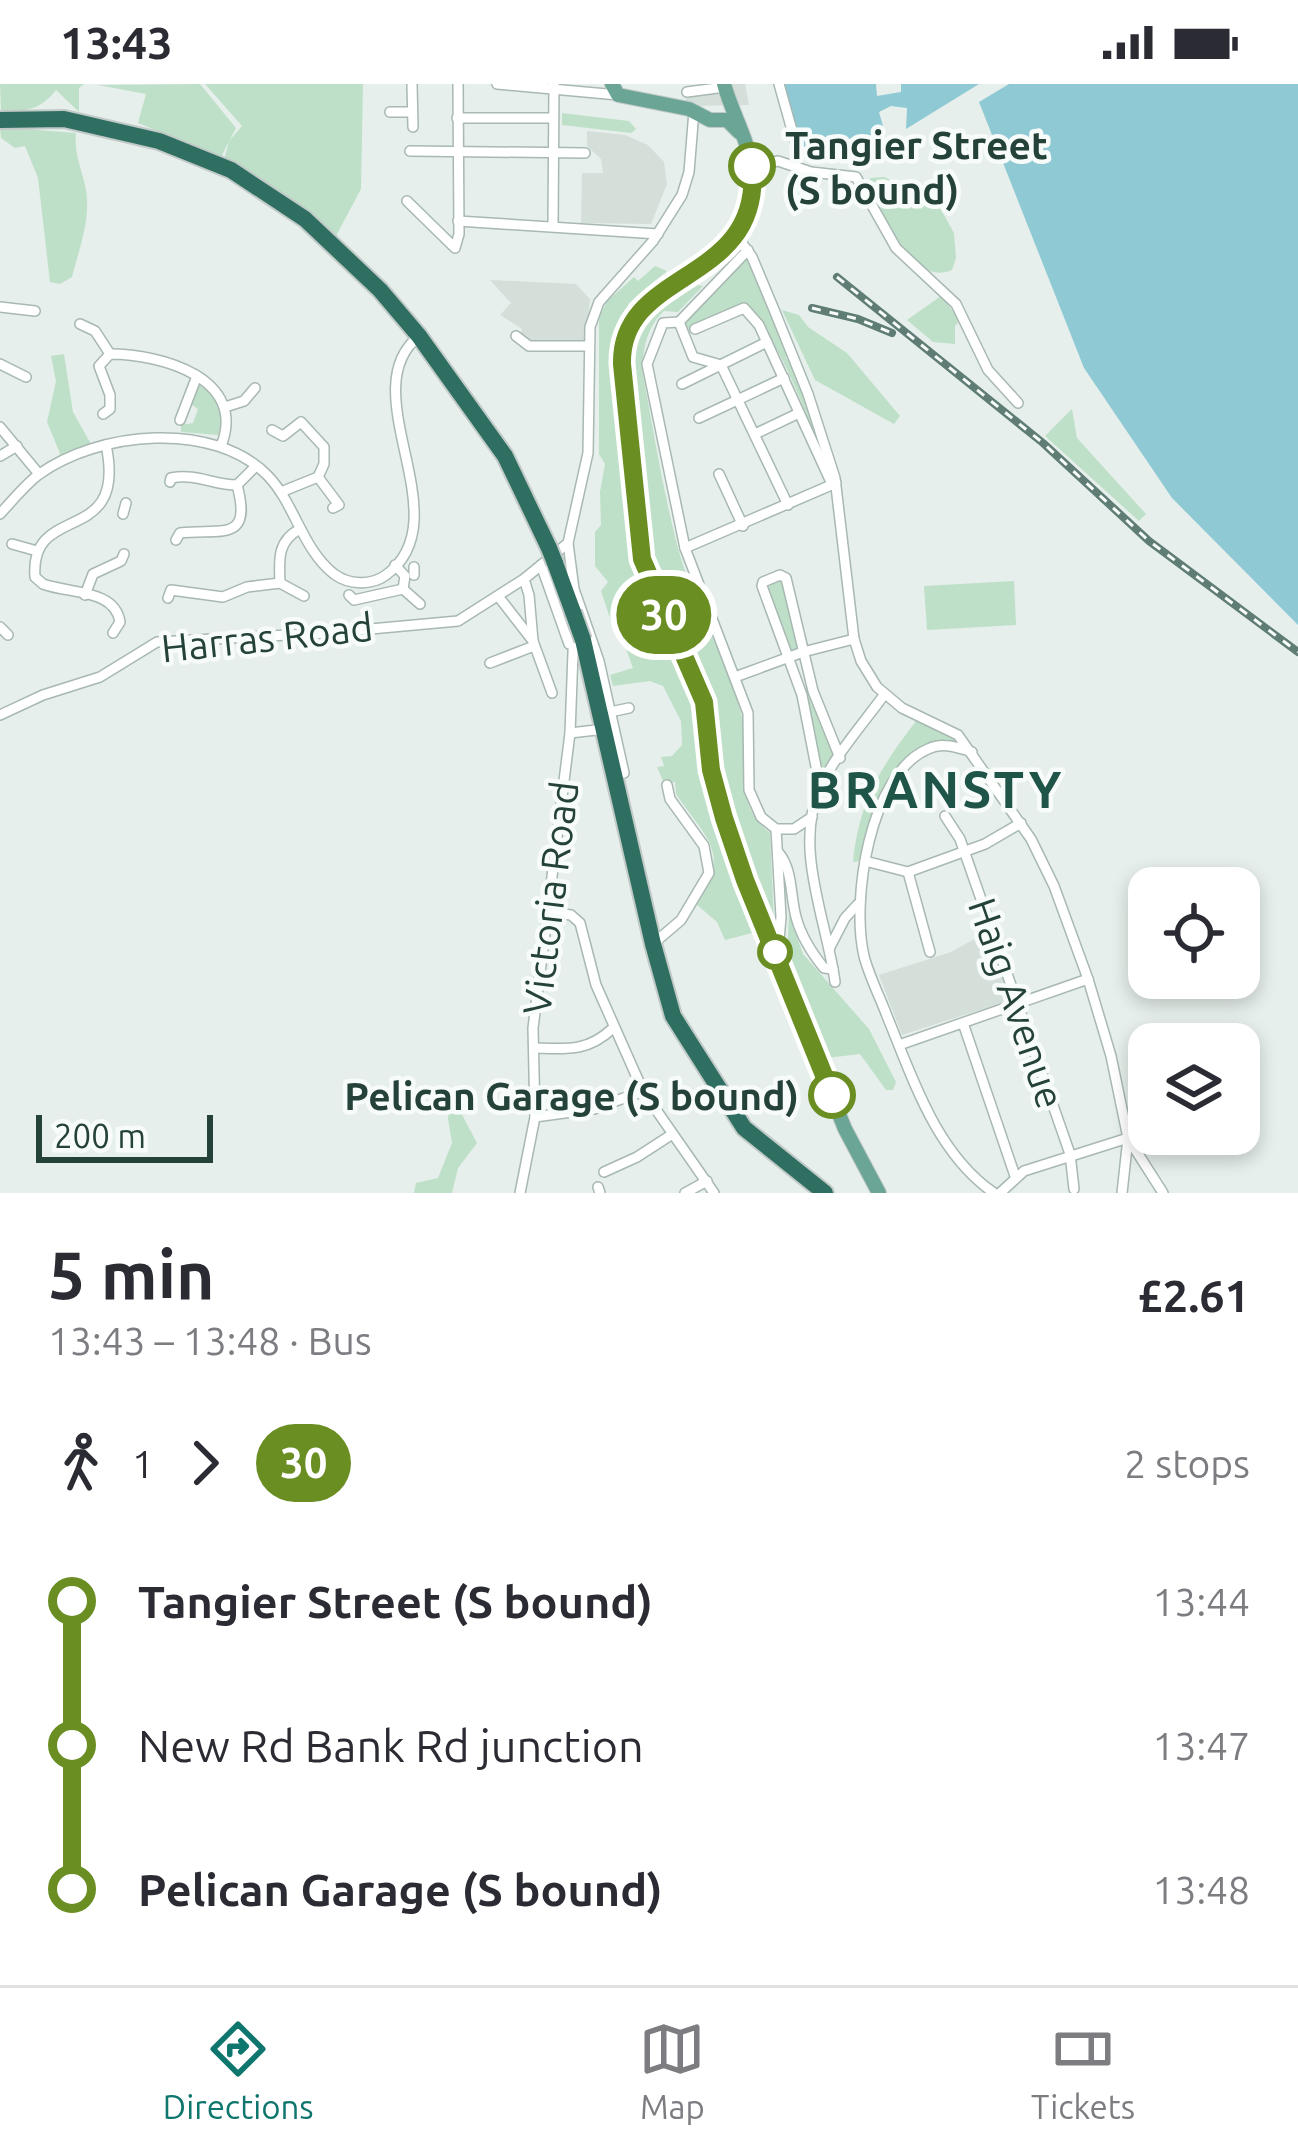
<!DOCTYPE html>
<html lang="en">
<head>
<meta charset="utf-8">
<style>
	body { margin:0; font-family:Ubuntu,sans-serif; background:#f2f2f3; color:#2b2b33; height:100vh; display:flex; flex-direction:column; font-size:45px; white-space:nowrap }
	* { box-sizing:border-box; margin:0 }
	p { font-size:39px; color:#7c7c81 }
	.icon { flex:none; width:66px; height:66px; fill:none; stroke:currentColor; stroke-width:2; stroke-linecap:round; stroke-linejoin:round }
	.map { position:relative; height:1109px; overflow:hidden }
	.details { display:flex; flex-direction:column; background:#fff; flex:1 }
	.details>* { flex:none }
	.badge { padding:0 24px; border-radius:39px; font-size:42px; line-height:78px }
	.controls { position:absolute; left:1128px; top:783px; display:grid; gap:24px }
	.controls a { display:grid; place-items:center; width:132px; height:132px; border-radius:24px; background:#fff; box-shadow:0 6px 18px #0003; font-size:60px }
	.scale { position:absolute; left:36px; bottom:30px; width:177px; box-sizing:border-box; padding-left:12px; border:6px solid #24423a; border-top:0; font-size:33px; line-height:42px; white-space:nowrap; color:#24423a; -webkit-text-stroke:9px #f7fbf9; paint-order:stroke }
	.map>.badge { position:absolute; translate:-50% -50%; box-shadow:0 0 0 6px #fff }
	.legs { display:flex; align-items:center; gap:18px; height:132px; padding:0 48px; font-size:39px }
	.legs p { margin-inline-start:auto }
	.head { display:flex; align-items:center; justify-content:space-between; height:204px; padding:0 48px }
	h1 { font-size:66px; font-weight:600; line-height:90px }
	ul { padding:0 48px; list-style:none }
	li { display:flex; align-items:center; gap:42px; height:144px; font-size:45px }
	li i { display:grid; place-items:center; width:18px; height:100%; margin:0 15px; background:currentColor }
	li i::after { content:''; width:30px; height:30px; margin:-15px; border:9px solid; border-radius:50%; background:#fff }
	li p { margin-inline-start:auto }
	li:first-child i { background:linear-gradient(#0000 50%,currentColor 0) }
	li:last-child i { background:linear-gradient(currentColor 50%,#0000 0) }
	.status { display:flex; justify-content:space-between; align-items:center; height:84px; padding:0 60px; background:#fff; direction:ltr }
	.status svg { height:33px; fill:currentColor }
	.tabs { display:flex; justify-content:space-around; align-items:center; height:168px; border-top:3px solid #e1e1e2; background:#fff; font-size:33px; color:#7c7c81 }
	.tabs a { display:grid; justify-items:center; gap:6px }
	.tabs .current { color:#0f766e }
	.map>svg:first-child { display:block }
	.built { fill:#d4dfda }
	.green { fill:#bfe0c8 }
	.water { fill:#8ec9d4 }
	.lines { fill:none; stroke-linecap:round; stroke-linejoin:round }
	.minor-casing { stroke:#a8b8b2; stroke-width:12 }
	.major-casing { stroke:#c2cac8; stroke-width:16 }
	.highway-casing { stroke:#c2cac8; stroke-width:20 }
	.minor { stroke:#fff; stroke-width:9 }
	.major { stroke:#6aa596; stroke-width:14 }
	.highway { stroke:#2f6f62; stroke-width:16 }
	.rail-casing { stroke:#5f7d75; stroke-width:8 }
	.rail { stroke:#f7fbf9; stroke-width:3; stroke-dasharray:9; stroke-linecap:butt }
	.highway-bridge-casing { stroke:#c2cac8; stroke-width:20; stroke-linecap:butt }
	.highway-bridge { stroke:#2f6f62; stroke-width:16 }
	.line-1-casing { stroke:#fff; stroke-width:27 }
	.line-1 { stroke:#6b8e23; stroke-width:18 }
	.stop-1-dot { fill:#fff; stroke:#6b8e23; stroke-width:6 }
	.labels { text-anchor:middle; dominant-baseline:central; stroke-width:9; stroke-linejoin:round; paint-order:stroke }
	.stop-label { font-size:39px; font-weight:bold; fill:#24423a; stroke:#f7fbf9; text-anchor:start }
	.street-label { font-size:39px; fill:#24423a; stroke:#f7fbf9 }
	.district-label { font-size:51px; font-weight:bold; letter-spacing:3px; fill:#1f5548; stroke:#f7fbf9 }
</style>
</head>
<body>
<div class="status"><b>13:43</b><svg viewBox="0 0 49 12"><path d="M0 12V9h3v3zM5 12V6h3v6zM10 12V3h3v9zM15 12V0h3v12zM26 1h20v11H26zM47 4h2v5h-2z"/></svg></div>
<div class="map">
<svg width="1298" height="1109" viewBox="0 0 1298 1109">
	<rect width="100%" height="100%" fill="#e6efeb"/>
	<g class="built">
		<polygon points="709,0 745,0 749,21 686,22 686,8 709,4"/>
		<polygon points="587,47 625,51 648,61 664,78 667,100 651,140 581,139 582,89 603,89 601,75 587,62"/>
		<polygon points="490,196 576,200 590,215 586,260 530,260 520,253 522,245 500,231 511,219"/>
		<polygon points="987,848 1010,916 902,951 879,891 951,868"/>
	</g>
	<g class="green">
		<path d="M 0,0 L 84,0 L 79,4 L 79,28 L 56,6 C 40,26 27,28 1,26 Z"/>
		<polygon points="200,0 236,44 221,73 138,39 146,10 98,1"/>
		<polygon points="205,0 363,0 361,105 336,152 258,93 224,76 229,57 242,42"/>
		<polygon points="562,29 629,37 636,45 631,49 562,41"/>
		<path d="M 0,43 L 76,49 C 74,72 82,84 86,106 C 91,135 79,165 72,193 L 60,200 L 50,198 L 38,94 L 25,62 L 15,64 L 1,54 Z"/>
		<path d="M 884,93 L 935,115 L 954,149 L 956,174 L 952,186 C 911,204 881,128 865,99 L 871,94 Z"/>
		<path d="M 748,174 L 788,272 L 785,274 L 790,276 L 830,388 C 806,334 783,256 743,220 L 693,241 L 686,248 L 683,239 Z"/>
		<path d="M 655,182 L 667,187 L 628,220 L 630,224 L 616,245 L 613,266 L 635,489 L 699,631 L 722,749 L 760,847 L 725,856 L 717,838 L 696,820 C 732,768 707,756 676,710 L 675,698 L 664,699 L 657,683 L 664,682 L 661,673 L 672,672 L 682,661 L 681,637 L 663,602 L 650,597 L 613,602 L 610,591 L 633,584 L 620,548 L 615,549 L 601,507 L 608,498 L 595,482 L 595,448 L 601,441 L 600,408 L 605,380 L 599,370 L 599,234 L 607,217 L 634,193 L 638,197 Z"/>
		<path d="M 688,199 L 703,202 L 678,228 L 664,227 C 647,242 641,270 643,291 C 654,349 663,408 678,464 C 693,521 726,572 741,629 C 752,672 728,716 770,749 L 774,839 L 730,724 L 710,618 L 651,487 L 645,459 L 627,262 L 644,230 Z"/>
		<polygon points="941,212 960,236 955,242 955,260 933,258 907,236"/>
		<polygon points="782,226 799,231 808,243 847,269 900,332 894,340 815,296"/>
		<polygon points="64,270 73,328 91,360 61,372 47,338 56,297 51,272"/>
		<path d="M 199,297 C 215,312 228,329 218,351 L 181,348 L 181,341 L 193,339 L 198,325 L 190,319 Z"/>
		<polygon points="1072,325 1077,354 1146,430 1139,437 1045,352"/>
		<polygon points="781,495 785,497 799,566 791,568 766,504"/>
		<polygon points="1014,497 1016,541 927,546 924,502"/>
		<polygon points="813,612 838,673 822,697 805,615"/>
		<path d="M 916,637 L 945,647 L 958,659 C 894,653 872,727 861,777 L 853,778 C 859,718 880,684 916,637 Z"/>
		<polygon points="789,830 803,870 869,945 896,998 893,1006 886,1006 860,970 827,974 787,873"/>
		<polygon points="451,1010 477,1059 458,1084 452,1109 414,1109 416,1099 438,1094 452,1059 448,1035"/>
	</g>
	<g class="water">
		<polygon points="784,0 876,0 877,12 901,8 901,0 979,0 906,45 907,24 891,22 879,28 885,49 802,63"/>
		<polygon points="1009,0 1298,0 1298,541 1172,414 1084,284 979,18"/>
	</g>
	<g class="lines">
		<g class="minor-casing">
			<g id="minor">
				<polyline points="412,0 413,43"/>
				<polyline points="497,0 618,11"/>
				<polyline points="779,0 797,64 795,82"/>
				<polyline points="687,8 725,3"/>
				<polyline points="390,28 411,28"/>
				<polyline points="457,34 553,34"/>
				<polyline points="410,67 585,69"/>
				<polyline points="752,82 778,77 811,88 856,93 896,164 956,220 988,286 1018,319"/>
				<polyline points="407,117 455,164 459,150 458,0"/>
				<polyline points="458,137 658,150"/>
				<polyline points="553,142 554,0"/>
				<polyline points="736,151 752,173 775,228 808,310 835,394 854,555 861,577 877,603 902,624 958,651 1031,755 1054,802 1088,895 1111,972 1128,1054 1163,1109"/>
				<polyline points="0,223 35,227"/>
				<polyline points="679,238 663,239 647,280 685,464 748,629 749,706 761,733 776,745 794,745 812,733"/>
				<polyline points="80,240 95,247 110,270"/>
				<polyline points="695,245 744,224 759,241 830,396"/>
				<polyline points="516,252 529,262 589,262"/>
				<polyline points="0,280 26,293"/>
				<polyline points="721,281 693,273 679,238 748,166"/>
				<polyline points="721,281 788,421"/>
				<polyline points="682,300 767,258"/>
				<polyline points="225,323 244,317 255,304"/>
				<path d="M 103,330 L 110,325 L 110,311 L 99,282 L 110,270 C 161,270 248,294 221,362"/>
				<polyline points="699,334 784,294"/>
				<polyline points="180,336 197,292"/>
				<polyline points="0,343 39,390"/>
				<polyline points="272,346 283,352 301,338 324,363 324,380 318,393 281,408"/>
				<polyline points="755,350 799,329"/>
				<path d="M 106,361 C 128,465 29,416 35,493 L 43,500 C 70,510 115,505 120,538 L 113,549"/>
				<polyline points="0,372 17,362"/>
				<polyline points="719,390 743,442"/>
				<polyline points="318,393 339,421 333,424"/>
				<path d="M 170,398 L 171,394 C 197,389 213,401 237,401 L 256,382"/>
				<path d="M 0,430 C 12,417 24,402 38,391 C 98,347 214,336 268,392 C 295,420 302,465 334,490 C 349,501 371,502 386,491 C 463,435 350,307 419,252"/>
				<polyline points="123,430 126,419"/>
				<path d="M 176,456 L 180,449 C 220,444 253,460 237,401"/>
				<polyline points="12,460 37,467"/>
				<polyline points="685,464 836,399"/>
				<polyline points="541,481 569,560"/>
				<polyline points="414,483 414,491"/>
				<polyline points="524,495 529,511 533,557"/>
				<polyline points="280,499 304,512"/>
				<polyline points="403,505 420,520"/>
				<polyline points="85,511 93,490 121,477 124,470"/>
				<polyline points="349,511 354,516 403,505 405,492 395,481"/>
				<polyline points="498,512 533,557 552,609"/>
				<path d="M 168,514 L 171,506 L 223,513 L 247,503 L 280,499 C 279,476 277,457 300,445"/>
				<polyline points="0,543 8,551"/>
				<polyline points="490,579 534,562"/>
				<polyline points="735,593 803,568 854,555"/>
				<polyline points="610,628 629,624"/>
				<polyline points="0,631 43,611 100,593 157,558 327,549 458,537 524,495 568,459"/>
				<polyline points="570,649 605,645"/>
				<path d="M 972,668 C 957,663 942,658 928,665 C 869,690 851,818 864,872 C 869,892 880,913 887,932 C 913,995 936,1069 994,1109"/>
				<polyline points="624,689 599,577 574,505 568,459 588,369 590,243 599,218 653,157 682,111 689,88 694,27"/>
				<polyline points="820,703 802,611 762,502 763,498 780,491 786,494 813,607 840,674"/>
				<polyline points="945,732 960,755 1070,1070 1074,1105"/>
				<polyline points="776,745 781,833 778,868"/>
				<path d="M 778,768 C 793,785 790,811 796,833 C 801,852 811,868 824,884 L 833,885"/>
				<polyline points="865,777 908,788 985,760 1021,739"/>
				<polyline points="908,788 930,868"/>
				<polyline points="549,828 571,831 580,839 596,901 643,1007 714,1109"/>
				<polyline points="653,860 681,836 709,789 704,762 670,715 667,701"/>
				<polyline points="830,863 845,834 858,820"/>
				<path d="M 835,898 C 827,837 793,764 820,704 C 835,671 863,640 884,611"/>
				<polyline points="963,939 1015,1092"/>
				<polyline points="899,961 1088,895"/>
				<path d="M 534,964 C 567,965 587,968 612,945"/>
				<polyline points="535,1033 594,1025 643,1007"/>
				<polyline points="604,1088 637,1073 671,1051"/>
				<polyline points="598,1103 600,1109"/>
				<polyline points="520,1109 535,1033 533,944 570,649 574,542"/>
				<polyline points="685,1109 707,1097"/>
				<polyline points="1000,1109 1024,1087 1128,1054"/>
				<polyline points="1122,1109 1128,1054"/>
			</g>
		</g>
		<g class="major-casing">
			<g id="major">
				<polyline points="612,0 618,11 689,25 710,36 727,36 739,48"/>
				<path d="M 724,0 C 732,30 750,58 752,88 C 761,190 643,182 623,258 L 639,461 L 646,489 L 704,618 L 711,685 L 745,796 L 845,1045 L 879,1109"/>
			</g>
		</g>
		<g class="highway-casing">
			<g id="highway">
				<polyline points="0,36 64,35 159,57 231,86 305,135 380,206 419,252 505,372 549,464"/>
				<polyline points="555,479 573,528"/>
				<polyline points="583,556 653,860 673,932 744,1044 825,1109"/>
			</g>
		</g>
		<use href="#minor" class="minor"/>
		<use href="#major" class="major"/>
		<use href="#highway" class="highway"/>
		<g class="rail-casing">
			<g id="rail">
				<polyline points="837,193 1043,359 1149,457 1298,568"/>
				<polyline points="812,224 858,235 892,249"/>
			</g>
		</g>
		<use href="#rail" class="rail"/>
		<g class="highway-bridge-casing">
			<g id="highway-bridge">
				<polyline points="549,464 555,479"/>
				<polyline points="573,528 583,556"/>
			</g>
		</g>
		<use href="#highway-bridge" class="highway-bridge"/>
	</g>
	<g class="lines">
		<g class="line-1-casing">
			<path id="line-1" d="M 752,82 C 763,202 620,183 622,280 L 642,475 L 704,618 L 711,686 L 724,734 L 745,796 L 832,1011"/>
		</g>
		<use href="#line-1" class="line-1"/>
	</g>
	<g class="stop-1-dot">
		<circle cx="752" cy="82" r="21"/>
		<circle cx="775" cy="868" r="15"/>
		<circle cx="832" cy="1011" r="21"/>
	</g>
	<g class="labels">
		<g class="stop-label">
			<text x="785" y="60">Tangier Street<tspan x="785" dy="45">(S bound)</tspan></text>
			<text x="799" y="1011" text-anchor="end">Pelican Garage (S bound)</text>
		</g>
		<g class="street-label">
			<text transform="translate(267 553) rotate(-6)">Harras Road</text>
			<text transform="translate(550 814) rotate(-83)">Victoria Road</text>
			<text transform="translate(1017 919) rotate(71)">Haig Avenue</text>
		</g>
		<g class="district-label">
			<text x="936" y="705">BRANSTY</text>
		</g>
	</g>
</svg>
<div class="controls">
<a><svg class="icon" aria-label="locate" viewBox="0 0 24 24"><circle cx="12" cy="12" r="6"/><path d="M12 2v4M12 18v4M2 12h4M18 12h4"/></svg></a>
<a><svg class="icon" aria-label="layers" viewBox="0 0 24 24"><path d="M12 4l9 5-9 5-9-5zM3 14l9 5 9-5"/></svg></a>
</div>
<div class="scale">200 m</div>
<b class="badge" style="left:664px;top:531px;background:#6b8e23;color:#fff">30</b>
</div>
<section class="details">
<div class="head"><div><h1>5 min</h1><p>13:43 – 13:48 · Bus</p></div><b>£2.61</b></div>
<div class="legs"><svg class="icon" aria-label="walk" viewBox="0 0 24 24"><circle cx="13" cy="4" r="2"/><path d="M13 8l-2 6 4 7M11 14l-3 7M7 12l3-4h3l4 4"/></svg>1<svg class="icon" aria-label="forward" viewBox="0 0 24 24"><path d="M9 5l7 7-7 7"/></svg><b class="badge" style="background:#6b8e23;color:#fff">30</b><p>2 stops</p></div>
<ul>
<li><i style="color:#6b8e23"></i><b>Tangier Street (S bound)</b><p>13:44</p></li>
<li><i style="color:#6b8e23"></i><span>New Rd Bank Rd junction</span><p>13:47</p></li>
<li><i style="color:#6b8e23"></i><b>Pelican Garage (S bound)</b><p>13:48</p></li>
</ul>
</section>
<nav class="tabs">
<a class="current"><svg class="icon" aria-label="directions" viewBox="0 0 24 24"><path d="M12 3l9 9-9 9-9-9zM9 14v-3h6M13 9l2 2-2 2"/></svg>Directions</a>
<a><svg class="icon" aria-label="map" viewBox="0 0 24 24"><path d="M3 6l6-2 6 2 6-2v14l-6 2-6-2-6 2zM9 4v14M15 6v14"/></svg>Map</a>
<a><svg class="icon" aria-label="tickets" viewBox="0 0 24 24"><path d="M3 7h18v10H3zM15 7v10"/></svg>Tickets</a>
</nav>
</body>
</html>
